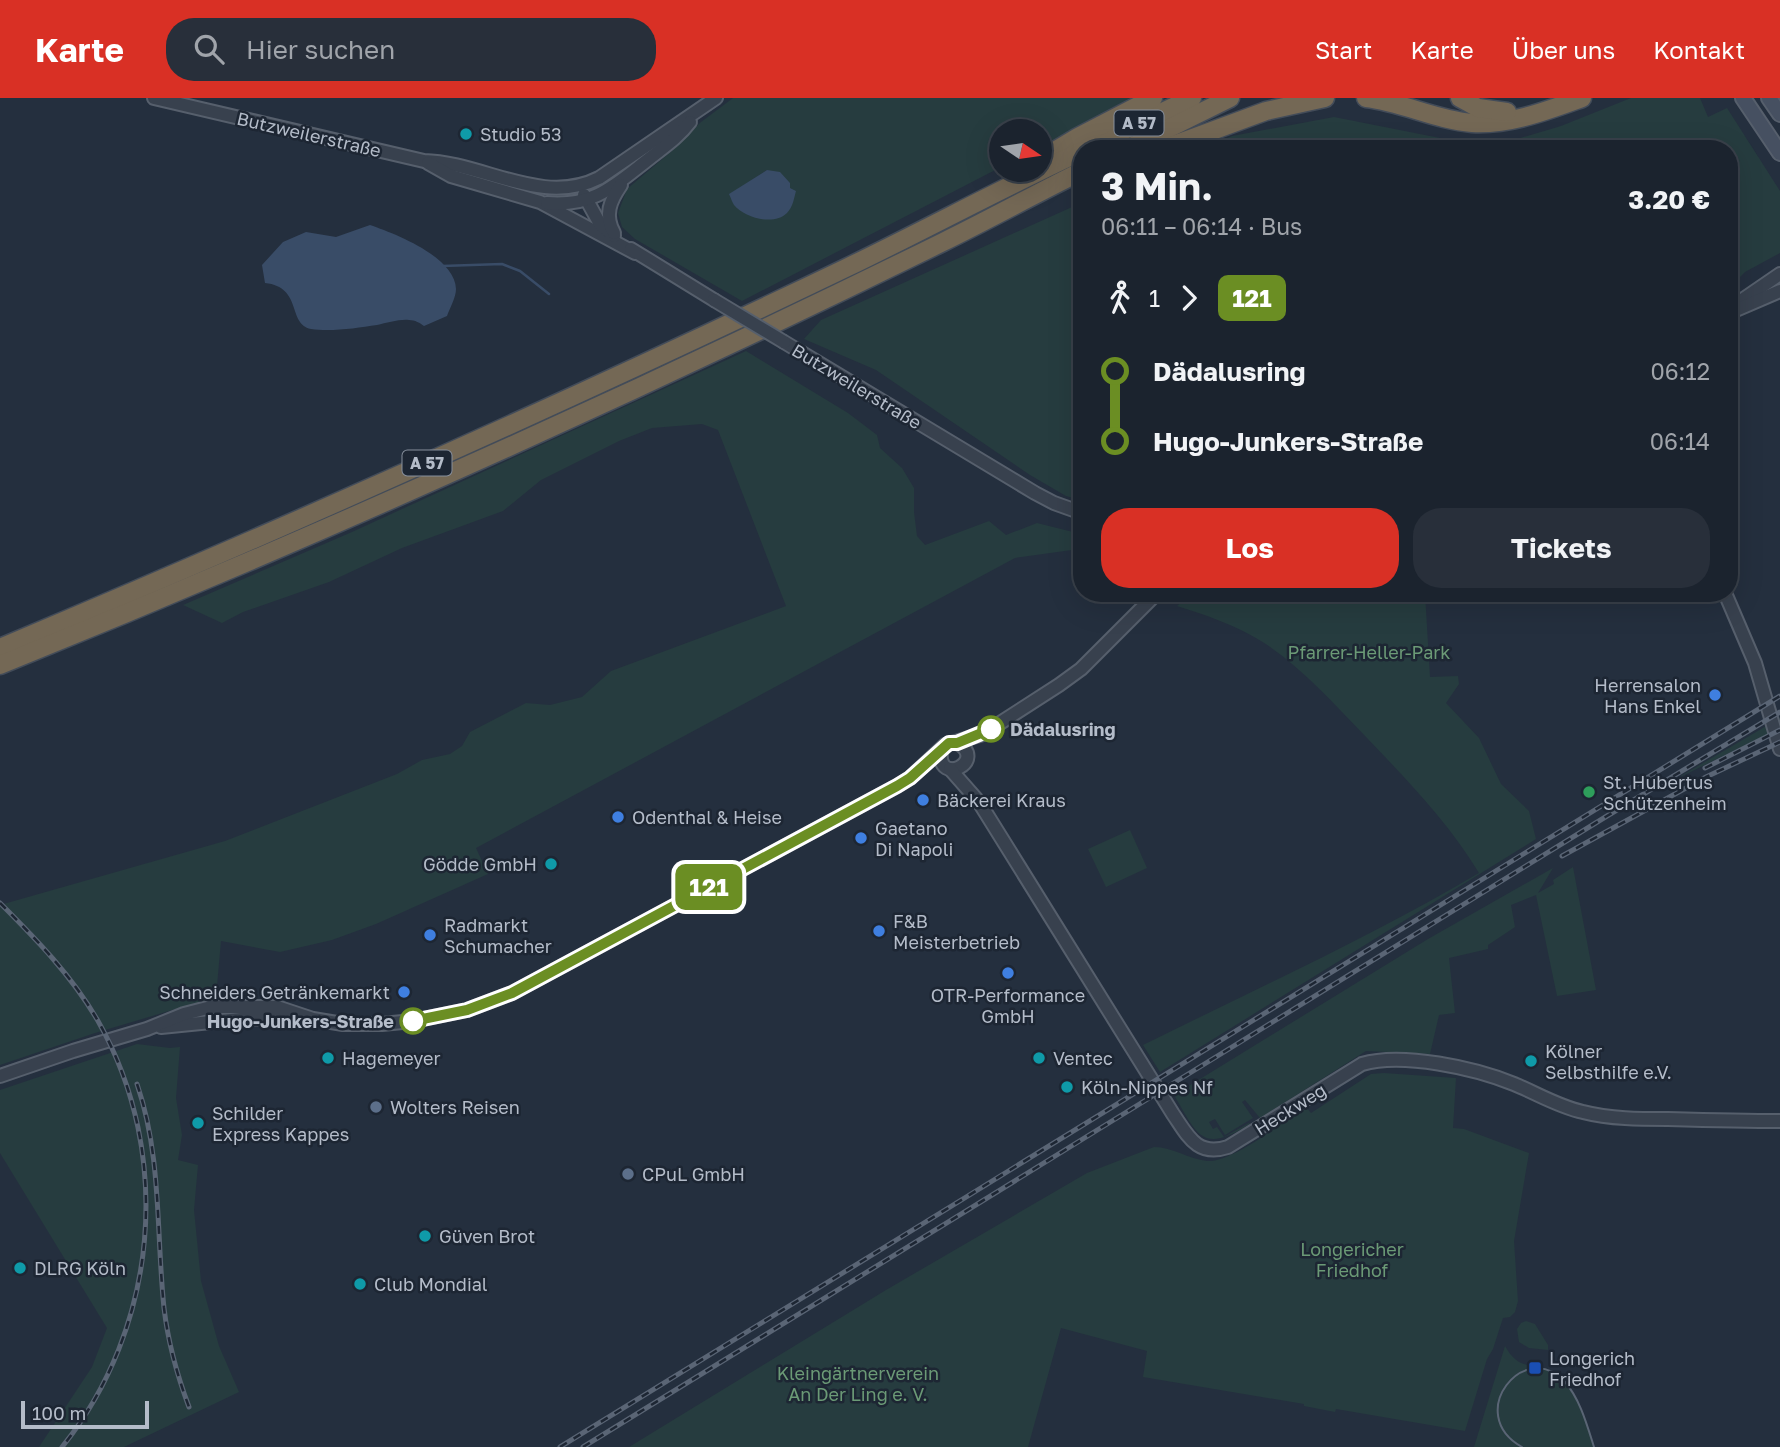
<!DOCTYPE html>
<html lang="de">
<head>
<meta charset="utf-8">
<style>
	body { margin:0; font-family:"Golos Text",sans-serif; background:#282f3a; color:#f1f3f6; height:100vh; display:flex; flex-direction:column; font-size:26px; white-space:nowrap }
	* { box-sizing:border-box; margin:0 }
	p { font-size:23px; color:#a0a4aa }
	.icon { flex:none; width:38px; height:38px; fill:none; stroke:currentColor; stroke-width:2; stroke-linecap:round; stroke-linejoin:round }
	.map { position:relative; flex:1; overflow:hidden }
	.panel { position:absolute; left:1073px; top:42px; width:665px; height:462px; display:flex; flex-direction:column; background:#1b232e; border-radius:28px; box-shadow:0 7px 28px #0002,0 0 0 2px #39404a }
	.panel>* { flex:none }
	.badge { padding:0 14px; border-radius:10px; font-size:24px; line-height:46px }
	.needle { width:46px; rotate:103deg }
	.controls { position:absolute; left:989px; top:21px; display:grid; gap:14px }
	.controls a { display:grid; place-items:center; width:63px; height:63px; border-radius:50%; background:#1b232e; box-shadow:0 7px 28px #0002,0 0 0 2px #39404a; font-size:35px }
	.scale { position:absolute; left:21px; bottom:18px; width:128px; box-sizing:border-box; padding-left:7px; border:4px solid #b4bcc9; border-top:0; font-size:19px; line-height:24px; white-space:nowrap; color:#b4bcc9; -webkit-text-stroke:5px #1d2633; paint-order:stroke }
	.map>.badge { position:absolute; translate:-50% -50%; box-shadow:0 0 0 4px #fff }
	.legs { display:flex; align-items:center; gap:10px; height:77px; padding:0 28px; font-size:23px }
	.legs p { margin-inline-start:auto }
	.headline { display:flex; align-items:center; justify-content:space-between; height:119px; padding:0 28px }
	h1 { font-size:38px; font-weight:700; line-height:52px }
	.action { display:flex; gap:14px; margin-top:auto; padding:14px 28px }
	.action a { flex:1; height:80px; border-radius:28px; background:#d93025; color:#fff; font-size:28px; font-weight:700; line-height:80px; text-align:center }
	.action a+a { background:#282f3a; color:#f1f3f6 }
	ul { padding:0 28px; list-style:none }
	li { display:flex; align-items:center; gap:24px; height:70px; font-size:26px }
	li i { display:grid; place-items:center; width:10px; height:100%; margin:0 9px; background:currentColor }
	li i::after { content:''; width:18px; height:18px; margin:-9px; border:5px solid; border-radius:50%; background:#1b232e }
	li p { margin-inline-start:auto }
	li:first-child i { background:linear-gradient(#0000 50%,currentColor 0) }
	li:last-child i { background:linear-gradient(currentColor 50%,#0000 0) }
	header { display:flex; align-items:center; gap:42px; box-sizing:border-box; height:98px; padding:0 35px; background:#d93025; color:#fff }
	header strong { font-size:33px }
	nav { display:flex; gap:38px; margin-inline-start:auto; font-size:24px }
	.search { width:490px; height:63px; background:#282f3a; display:flex; align-items:center; gap:18px; box-sizing:border-box; padding:0 24px; border-radius:28px; color:#a0a4aa; font-size:26px }
	.map>svg:first-child { display:block }
	.green { fill:#263c3f; fill-rule:evenodd }
	.water { fill:#394c67 }
	.lines { fill:none; stroke-linecap:round; stroke-linejoin:round }
	.stream { stroke:#394c67; stroke-width:2.5 }
	.tertiary-casing { stroke:#565f6c; stroke-width:16 }
	.secondary-casing { stroke:#565f6c; stroke-width:18 }
	.motorway-casing { stroke:#434c59; stroke-width:21 }
	.tertiary { stroke:#38414e; stroke-width:12 }
	.secondary { stroke:#465061; stroke-width:14 }
	.motorway { stroke:#746855; stroke-width:18 }
	.tram { stroke:#5a6575; stroke-width:2 }
	.rail-casing { stroke:#5a6575; stroke-width:5 }
	.rail { stroke:#1d2633; stroke-width:2.5; stroke-dasharray:8; stroke-linecap:butt }
	.tertiary-bridge-casing { stroke:#565f6c; stroke-width:16; stroke-linecap:butt }
	.tertiary-bridge { stroke:#38414e; stroke-width:12 }
	.line-1-casing { stroke:#fff; stroke-width:16 }
	.line-1 { stroke:#6b8e23; stroke-width:10 }
	.culture-dot { fill:#0f9aa8; stroke:#1d2633; stroke-width:2.5 }
	.shop-dot { fill:#3f7fe0; stroke:#1d2633; stroke-width:2.5 }
	.stop-1-dot { fill:#fff; stroke:#6b8e23; stroke-width:3.5 }
	.leisure-dot { fill:#2e9e5b; stroke:#1d2633; stroke-width:2.5 }
	.service-dot { fill:#5c6f8a; stroke:#1d2633; stroke-width:2.5 }
	.transit-dot { fill:#1a4fb4; stroke:#1d2633; stroke-width:2.5 }
	.labels { text-anchor:middle; dominant-baseline:central; stroke-width:5; stroke-linejoin:round; paint-order:stroke }
	.shield { fill:#1d2633; stroke:#878f9c; stroke-width:2 }
	.shield-label { font-size:16px; font-weight:bold; fill:#b4bcc9 }
	.street-label { font-size:18px; fill:#b4bcc9; stroke:#1d2633 }
	.poi-label { font-size:18px; fill:#b4bcc9; stroke:#1d2633; text-anchor:start }
	.park-label { font-size:18px; fill:#6b9a76; stroke:#1d2633 }
	.stop-label { font-size:18px; font-weight:bold; fill:#b4bcc9; stroke:#1d2633; text-anchor:start }
</style>
</head>
<body>
<header>
<strong>Karte</strong>
<div class="search"><svg class="icon" aria-label="search" viewBox="0 0 24 24"><circle cx="10" cy="10" r="6"/><path d="M15 15l6 6"/></svg>Hier suchen</div>
<nav><a>Start</a><a>Karte</a><a>Über uns</a><a>Kontakt</a></nav>
</header>
<div class="map">
<svg width="1780" height="1349" viewBox="0 0 1780 1349">
	<rect width="100%" height="100%" fill="#242f3e"/>
	<g class="green">
		<path d="M 733,0 L 1131,0 L 1040,49 L 1040,33 L 1001,33 L 1001,69 L 742,203 L 635,141 L 622,129 L 618,115 L 627,91 L 673,52 L 701,24 ZM 767,72 L 790,85 L 790,90 L 729,97 Z"/>
		<polygon points="1631,0 1700,0 1708,19 1727,10 1780,93 1780,155 1745,174 1729,190 1729,51 1203,51 1232,38 1334,19 1440,40 1500,46 1561,28"/>
		<polygon points="1081,105 1081,402 1066,398 1030,377 876,272 804,241 821,222"/>
		<polygon points="746,253 848,315 877,337 880,350 902,370 914,390 914,414 917,438 925,447 989,423 1006,437 1037,425 1081,436 1081,454 1079,451 1015,460 476,750 488,776 376,826 332,842 280,854 221,843 216,899 95,935 0,967 0,807 225,743 397,676 422,662 450,656 462,648 470,634 526,605 550,607 582,599 611,573 786,508 718,332 702,326 652,330 619,343 541,382 503,413 402,450 329,484 243,514 222,525 183,507 352,434"/>
		<path d="M 1192,495 L 1388,495 L 1388,497 L 1425,495 L 1430,579 L 1458,578 L 1459,586 L 1446,605 L 1479,640 L 1501,686 L 1529,713 L 1536,741 L 1160,974 L 1143,947 C 1256,891 1371,839 1479,775 C 1448,724 1408,683 1367,640 C 1333,605 1302,569 1261,543 C 1235,527 1206,517 1177,508 Z"/>
		<polygon points="1780,620 1780,630 1674,682"/>
		<polygon points="1130,732 1147,770 1106,789 1088,751"/>
		<path d="M 1573,769 L 1596,892 L 1557,898 L 1536,797 L 1511,807 L 1515,829 L 1488,847 L 1488,851 L 1449,860 L 1455,915 L 1439,917 L 1430,956 L 1366,953 L 1260,1020 L 1245,1002 L 1242,1004 L 1253,1020 L 1225,1037 L 1215,1021 L 1209,1024 L 1213,1031 L 1217,1029 L 1224,1039 L 1249,1025 L 1250,1026 C 1202,1056 1198,1038 1174,997 L 1428,841 L 1553,770 L 1538,795 L 1554,786 L 1553,782 Z"/>
		<polygon points="137,946 170,950 180,949 176,1000 182,1037 178,1062 198,1067 194,1112 201,1183 219,1248 239,1294 124,1349 39,1349 92,1269 107,1230 0,1055 0,992"/>
		<path d="M 1384,975 L 1456,980 L 1453,1030 L 1464,1031 L 1529,1055 L 1514,1143 L 1518,1203 L 1515,1214 L 1510,1219 L 1503,1220 L 1493,1251 L 1487,1261 L 1465,1333 L 1336,1311 L 1335,1314 L 1304,1308 L 1304,1306 L 1143,1279 L 1147,1253 L 1061,1230 L 1028,1349 L 629,1349 L 886,1192 L 1087,1075 L 1154,1049 C 1173,1049 1188,1061 1207,1063 C 1232,1065 1284,1023 1306,1009 L 1311,1015 L 1371,976 Z"/>
		<polygon points="1526,1223 1535,1226 1548,1247 1548,1252 1529,1250 1519,1244 1517,1231 1521,1225"/>
		<path d="M 1505,1248 C 1520,1275 1534,1263 1556,1276 C 1578,1290 1586,1326 1594,1349 L 1474,1349 Z"/>
	</g>
	<g class="water">
		<path d="M 767,72 L 780,74 L 790,85 L 790,90 L 796,93 C 794,100 793,109 787,115 C 774,128 745,120 734,107 C 732,104 731,100 729,96 Z"/>
		<path d="M 370,127 C 396,136 455,159 456,191 C 456,199 450,210 447,218 L 424,228 C 420,225 415,222 409,222 C 399,221 387,225 377,227 C 357,230 331,234 311,231 C 287,226 303,189 265,185 L 262,167 L 283,144 L 306,134 L 336,139 Z"/>
	</g>
	<g class="lines">
		<polyline class="stream" points="442,168 502,166 520,173 549,196"/>
		<g class="tertiary-casing">
			<g id="tertiary">
				<path d="M 154,0 L 424,63 C 482,64 542,109 599,80 L 716,0"/>
				<polyline points="428,65 451,78 540,104 635,155"/>
				<polyline points="584,97 600,126 614,138"/>
				<path d="M 547,105 C 592,109 613,89 645,64 C 661,51 678,40 690,24"/>
				<path d="M 614,135 C 604,117 610,103 621,87"/>
				<polyline points="631,151 714,202"/>
				<polyline points="1729,211 1780,176"/>
				<polyline points="1729,215 1780,193"/>
				<polyline points="784,244 1035,395 1054,405 1082,415"/>
				<polyline points="1725,495 1755,565 1780,651"/>
				<path d="M 941,653 C 937,690 989,662 957,645"/>
				<path d="M 950,671 L 979,704 L 1173,1016 C 1188,1038 1197,1059 1228,1049 L 1362,966 C 1402,954 1475,970 1514,986 C 1536,995 1559,1009 1583,1014 C 1610,1021 1640,1021 1668,1021 C 1705,1022 1743,1023 1780,1023"/>
				<polyline points="161,929 241,921 300,921"/>
				<polyline points="0,978 73,953 147,931 184,916 211,909 277,909 313,921 343,926 382,926 413,923 467,912 512,895 897,688 910,680 945,647 983,636 1059,587 1081,571 1157,495"/>
			</g>
		</g>
		<g class="secondary-casing">
			<g id="secondary">
				<polyline points="1743,0 1780,55"/>
				<polyline points="1769,0 1780,16"/>
			</g>
		</g>
		<g class="motorway-casing">
			<g id="motorway">
				<path d="M 1366,0 C 1402,4 1436,22 1472,25 C 1510,27 1546,13 1582,0"/>
				<polyline points="1460,0 1478,10 1507,14"/>
				<polyline points="1085,51 1192,0"/>
				<polyline points="1127,51 1230,0"/>
				<polyline points="1163,51 1266,13 1325,0"/>
				<polyline points="1043,60 1078,39 1153,0"/>
				<path d="M 0,550 C 285,430 567,304 846,170 C 925,132 1002,90 1082,53"/>
				<path d="M 0,567 C 319,438 634,296 943,144 C 990,121 1035,96 1082,73"/>
			</g>
		</g>
		<use href="#tertiary" class="tertiary"/>
		<use href="#secondary" class="secondary"/>
		<use href="#motorway" class="motorway"/>
		<path class="tram" d="M 1522,1349 C 1463,1316 1525,1239 1565,1284 C 1580,1301 1587,1327 1594,1349"/>
		<g class="rail-casing">
			<g id="rail">
				<polyline points="1705,670 1780,632"/>
				<polyline points="1562,758 1706,679 1780,644"/>
				<path d="M 0,805 C 37,842 72,878 98,923 C 174,1057 158,1230 62,1349"/>
				<path d="M 137,986 C 162,1059 156,1134 164,1210 C 168,1244 177,1277 189,1309"/>
				<polyline points="560,1349 1780,598"/>
				<polyline points="583,1349 1607,718 1780,614"/>
			</g>
		</g>
		<use href="#rail" class="rail"/>
		<g class="tertiary-bridge-casing">
			<polyline id="tertiary-bridge" points="714,202 784,244"/>
		</g>
		<use href="#tertiary-bridge" class="tertiary-bridge"/>
	</g>
	<g class="lines">
		<g class="line-1-casing">
			<polyline id="line-1" points="413,923 467,912 512,895 897,688 910,680 949,645 957,645 991,631"/>
		</g>
		<use href="#line-1" class="line-1"/>
	</g>
	<g class="culture-dot">
		<circle cx="466" cy="36" r="7"/>
		<circle cx="551" cy="766" r="7"/>
		<circle cx="328" cy="960" r="7"/>
		<circle cx="1039" cy="960" r="7"/>
		<circle cx="1531" cy="963" r="7"/>
		<circle cx="1067" cy="989" r="7"/>
		<circle cx="198" cy="1025" r="7"/>
		<circle cx="425" cy="1138" r="7"/>
		<circle cx="20" cy="1170" r="7"/>
		<circle cx="360" cy="1186" r="7"/>
	</g>
	<g class="shop-dot">
		<circle cx="1715" cy="597" r="7"/>
		<circle cx="923" cy="702" r="7"/>
		<circle cx="618" cy="719" r="7"/>
		<circle cx="861" cy="740" r="7"/>
		<circle cx="879" cy="833" r="7"/>
		<circle cx="430" cy="837" r="7"/>
		<circle cx="1008" cy="875" r="7"/>
		<circle cx="404" cy="894" r="7"/>
	</g>
	<g class="stop-1-dot">
		<circle cx="991" cy="631" r="12"/>
		<circle cx="413" cy="923" r="12"/>
	</g>
	<circle class="leisure-dot" cx="1589" cy="694" r="7"/>
	<g class="service-dot">
		<circle cx="376" cy="1009" r="7"/>
		<circle cx="628" cy="1076" r="7"/>
	</g>
	<rect class="transit-dot" x="1528" y="1263" width="14" height="14" rx="3.5"/>
	<g class="labels">
		<g class="shield">
			<rect x="1114.5" y="12.5" width="49" height="25" rx="5"/>
			<rect x="402.5" y="352.5" width="49" height="25" rx="5"/>
		</g>
		<g class="shield-label">
			<text x="1139" y="25">A 57</text>
			<text x="427" y="365">A 57</text>
		</g>
		<g class="street-label">
			<text transform="translate(309 36) rotate(13)">Butzweilerstraße</text>
			<text transform="translate(857 288) rotate(31)">Butzweilerstraße</text>
			<text transform="translate(1290 1011) rotate(-32)">Heckweg</text>
		</g>
		<g class="poi-label">
			<text x="480" y="36">Studio 53</text>
			<text x="1701" y="587" text-anchor="end">Herrensalon<tspan x="1701" dy="21">Hans Enkel</tspan></text>
			<text x="1603" y="684">St. Hubertus<tspan x="1603" dy="21">Schützenheim</tspan></text>
			<text x="937" y="702">Bäckerei Kraus</text>
			<text x="632" y="719">Odenthal &amp; Heise</text>
			<text x="875" y="730">Gaetano<tspan x="875" dy="21">Di Napoli</tspan></text>
			<text x="537" y="766" text-anchor="end">Gödde GmbH</text>
			<text x="893" y="823">F&amp;B<tspan x="893" dy="21">Meisterbetrieb</tspan></text>
			<text x="444" y="827">Radmarkt<tspan x="444" dy="21">Schumacher</tspan></text>
			<text x="390" y="894" text-anchor="end">Schneiders Getränkemarkt</text>
			<text x="1008" y="897" text-anchor="middle">OTR-Performance<tspan x="1008" dy="21">GmbH</tspan></text>
			<text x="1545" y="953">Kölner<tspan x="1545" dy="21">Selbsthilfe e.V.</tspan></text>
			<text x="342" y="960">Hagemeyer</text>
			<text x="1053" y="960">Ventec</text>
			<text x="1081" y="989">Köln-Nippes Nf</text>
			<text x="390" y="1009">Wolters Reisen</text>
			<text x="212" y="1015">Schilder<tspan x="212" dy="21">Express Kappes</tspan></text>
			<text x="642" y="1076">CPuL GmbH</text>
			<text x="439" y="1138">Güven Brot</text>
			<text x="34" y="1170">DLRG Köln</text>
			<text x="374" y="1186">Club Mondial</text>
			<text x="1549" y="1260">Longerich<tspan x="1549" dy="21">Friedhof</tspan></text>
		</g>
		<g class="park-label">
			<text x="1369" y="554">Pfarrer-Heller-Park</text>
			<text x="1352" y="1151">Longericher<tspan x="1352" dy="21">Friedhof</tspan></text>
			<text x="858" y="1275">Kleingärtnerverein<tspan x="858" dy="21">An Der Ling e. V.</tspan></text>
		</g>
		<g class="stop-label">
			<text x="1010" y="631">Dädalusring</text>
			<text x="394" y="923" text-anchor="end">Hugo-Junkers-Straße</text>
		</g>
	</g>
</svg>
<div class="controls">
<a><svg class="needle" viewBox="-14 -14 28 28"><path d="M0-13l5 13h-10z" fill="#e53935"/><path d="M0 13l5-13h-10z" fill="#a0a4aa"/></svg></a>
</div>
<div class="scale">100 m</div>
<b class="badge" style="left:709px;top:789px;background:#6b8e23;color:#fff">121</b>
<section class="panel">
<div class="headline"><div><h1>3 Min.</h1><p>06:11 – 06:14 · Bus</p></div><b>3.20 €</b></div>
<div class="legs"><svg class="icon" aria-label="walk" viewBox="0 0 24 24"><circle cx="13" cy="4" r="2"/><path d="M13 8l-2 6 4 7M11 14l-3 7M7 12l3-4h3l4 4"/></svg>1<svg class="icon" aria-label="forward" viewBox="0 0 24 24"><path d="M9 5l7 7-7 7"/></svg><b class="badge" style="background:#6b8e23;color:#fff">121</b></div>
<ul>
<li><i style="color:#6b8e23"></i><b>Dädalusring</b><p>06:12</p></li>
<li><i style="color:#6b8e23"></i><b>Hugo-Junkers-Straße</b><p>06:14</p></li>
</ul>
<div class="action"><a>Los</a><a>Tickets</a></div>
</section>
</div>
</body>
</html>
